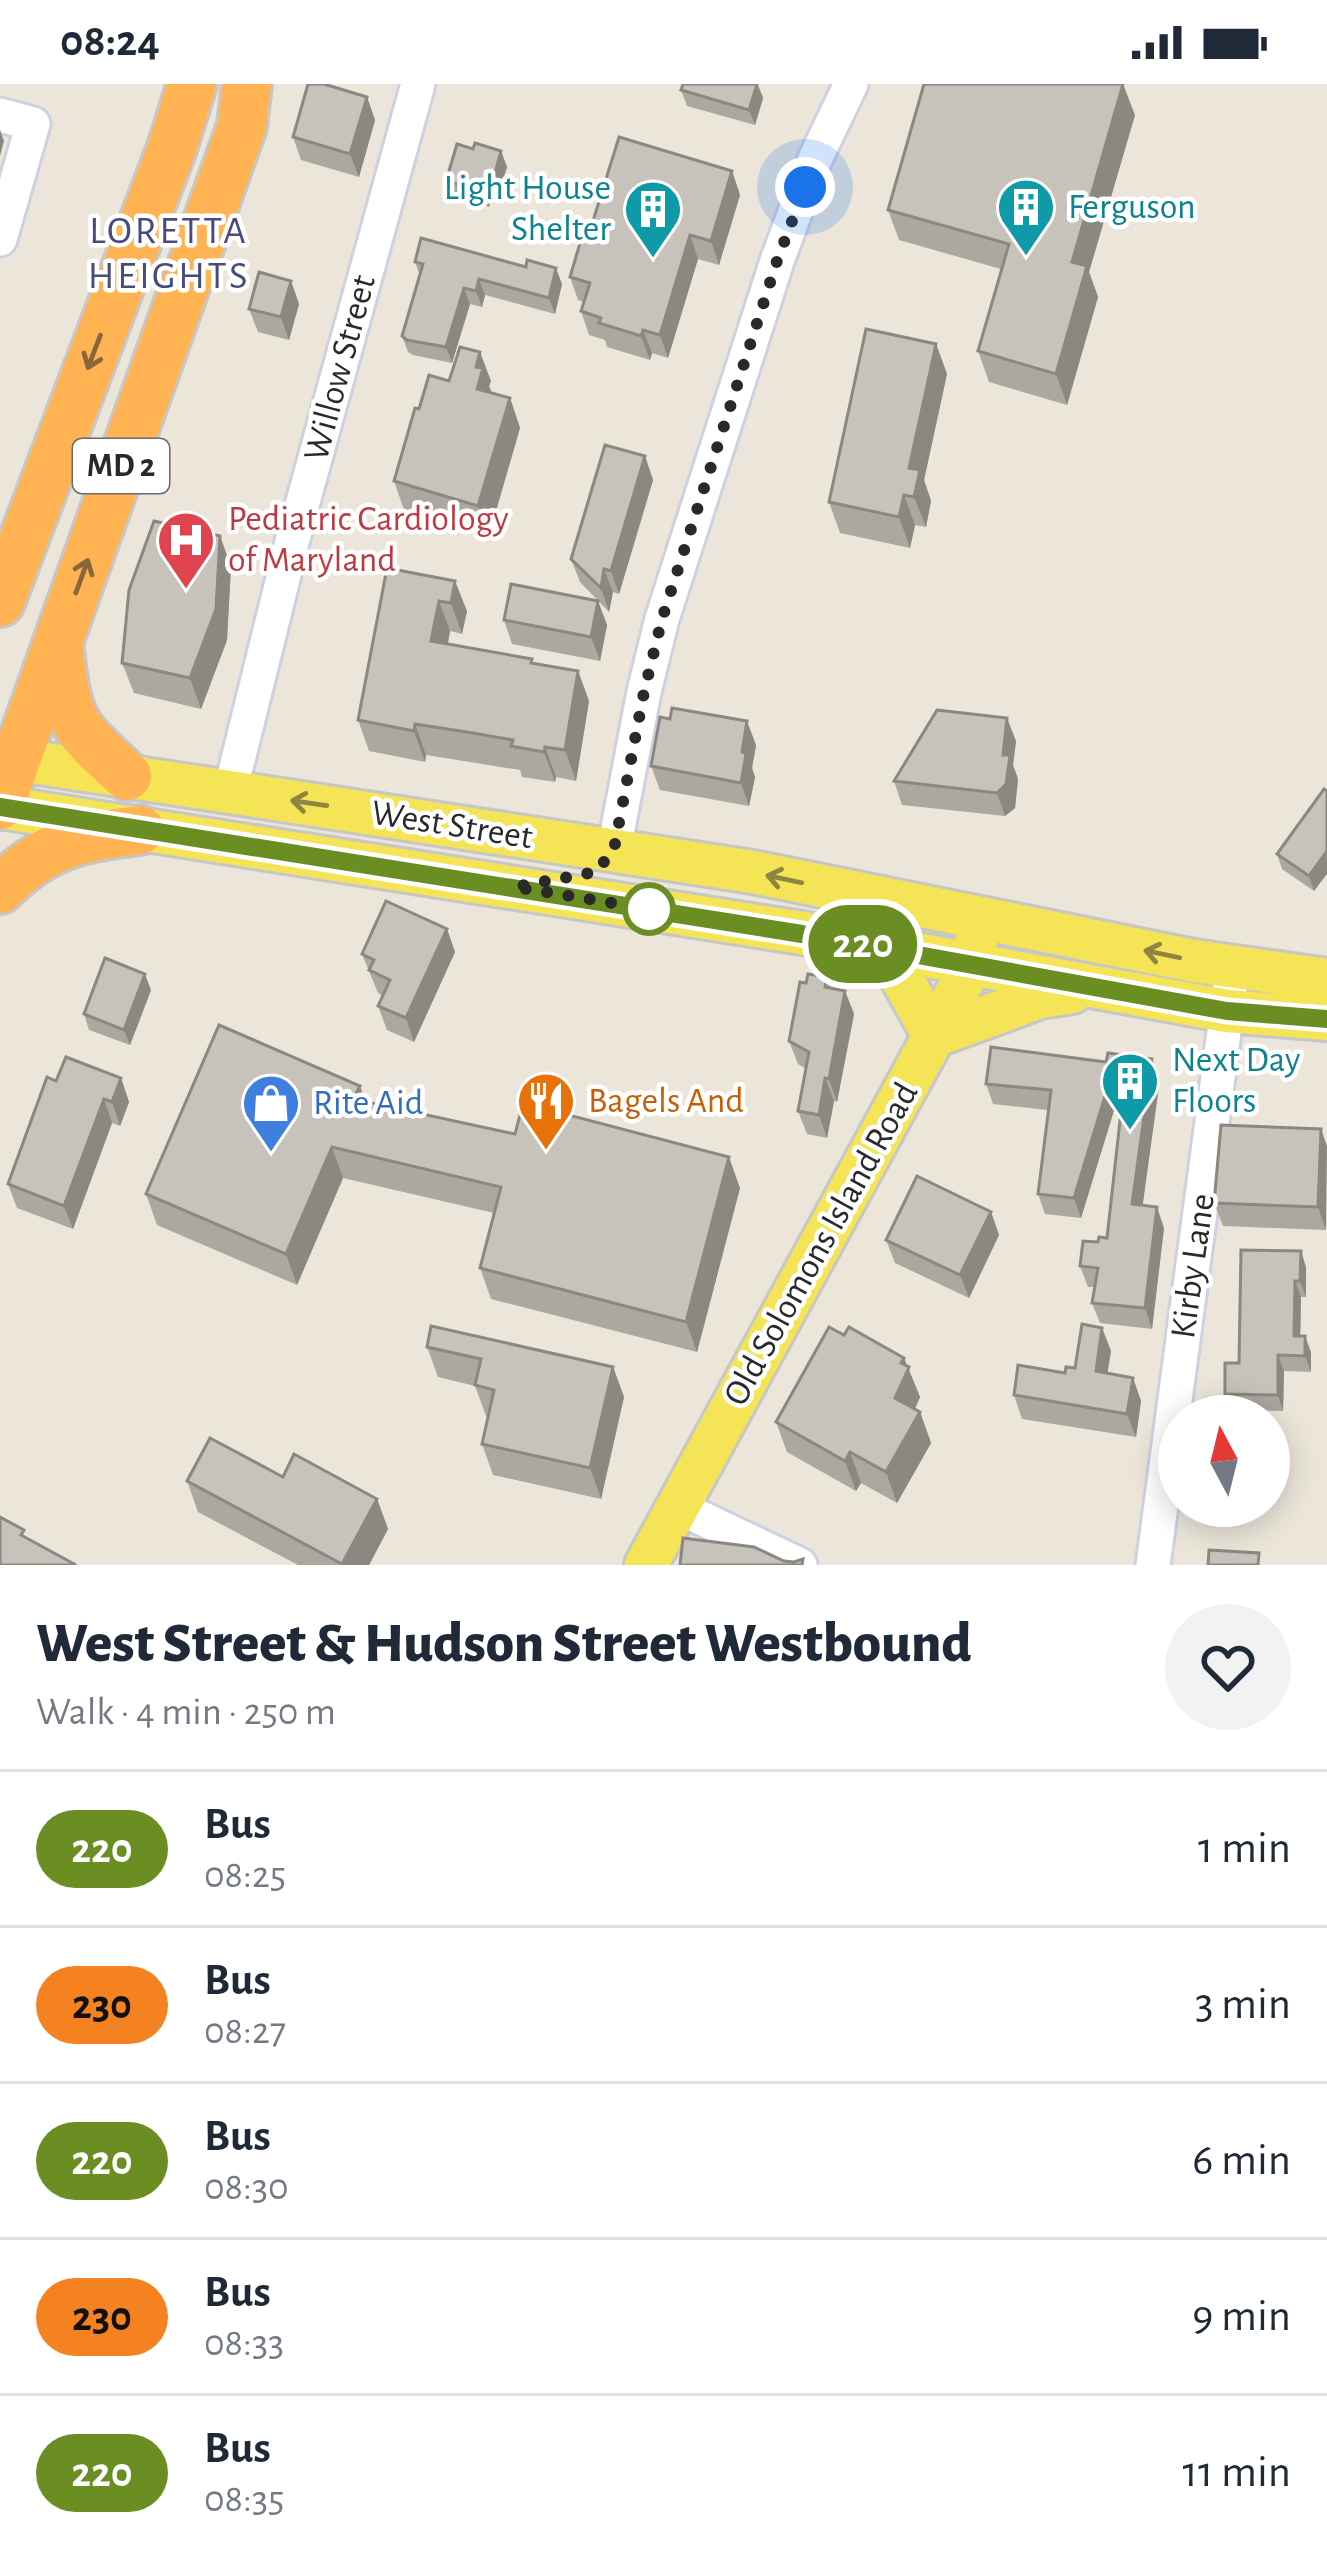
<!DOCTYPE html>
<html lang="en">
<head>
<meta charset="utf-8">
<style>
	body { margin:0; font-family:"Alegreya Sans",sans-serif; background:#f2f2f3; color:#1f2937; height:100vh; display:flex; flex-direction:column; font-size:45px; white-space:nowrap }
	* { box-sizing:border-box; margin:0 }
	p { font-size:39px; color:#747a83 }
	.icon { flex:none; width:66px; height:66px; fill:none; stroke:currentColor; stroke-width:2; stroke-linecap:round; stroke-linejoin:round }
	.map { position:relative; height:1481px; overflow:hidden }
	.panel { display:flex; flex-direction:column; background:#fff; flex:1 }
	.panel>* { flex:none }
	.badge { padding:0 24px; border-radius:39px; font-size:42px; line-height:78px }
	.needle { width:78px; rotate:353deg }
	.fabs { position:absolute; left:1158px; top:1311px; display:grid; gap:24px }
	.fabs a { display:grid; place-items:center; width:132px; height:132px; border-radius:50%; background:#fff; box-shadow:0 6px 30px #0003; font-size:60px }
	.you { position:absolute; width:60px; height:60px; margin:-30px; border:9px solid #fff; border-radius:50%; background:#1a73e8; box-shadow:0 0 0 18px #1a73e833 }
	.map>.badge { position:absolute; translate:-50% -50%; box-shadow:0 0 0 6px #fff }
	.round { display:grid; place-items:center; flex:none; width:126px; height:126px; border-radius:63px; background:#f2f2f3 }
	.headline { display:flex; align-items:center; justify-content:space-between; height:204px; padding:0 36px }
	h1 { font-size:57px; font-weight:800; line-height:90px }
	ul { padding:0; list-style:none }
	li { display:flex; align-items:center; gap:36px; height:156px; padding:0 36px; border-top:3px solid #e0e1e3 }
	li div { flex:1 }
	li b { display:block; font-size:45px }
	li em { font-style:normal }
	li .badge { min-width:132px; font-weight:700; text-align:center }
	.status { display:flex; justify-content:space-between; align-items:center; height:84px; padding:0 60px; background:#fff; direction:ltr }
	.status svg { height:33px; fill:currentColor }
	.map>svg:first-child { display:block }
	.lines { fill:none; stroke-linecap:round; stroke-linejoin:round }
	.minor-casing { stroke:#cfd1e3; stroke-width:39 }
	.major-casing { stroke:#c7c7c7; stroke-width:48 }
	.highway-casing { stroke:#c7c7c7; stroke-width:54 }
	.minor { stroke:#fff; stroke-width:33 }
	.major { stroke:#f4e456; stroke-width:42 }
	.highway { stroke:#ffb352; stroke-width:48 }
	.wall { fill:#aba8a0 }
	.shaded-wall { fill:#8b8882 }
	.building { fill:#c7c3ba; stroke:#8b8882; stroke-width:3 }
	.oneway { stroke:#89673b }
	.oneway2 { stroke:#8e8640 }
	.line-casing { stroke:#fff; stroke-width:27 }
	.line { stroke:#6b8e23; stroke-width:18 }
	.walk { stroke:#292929; stroke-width:12; stroke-dasharray:0 21.6 }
	.stop-dot { fill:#fff; stroke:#6b8e23; stroke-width:6 }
	.labels { text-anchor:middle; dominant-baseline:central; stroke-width:9; stroke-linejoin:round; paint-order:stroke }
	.shield { fill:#fff; stroke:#696969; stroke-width:3 }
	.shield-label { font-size:33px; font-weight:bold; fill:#292929 }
	.culture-label { font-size:36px; fill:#0d838f; stroke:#fff; text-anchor:start }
	.street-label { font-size:36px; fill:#292929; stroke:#fff }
	.health-label { font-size:36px; fill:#be3a42; stroke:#fff; text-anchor:start }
	.food-label { font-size:36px; fill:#c56008; stroke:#fff; text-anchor:start }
	.shop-label { font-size:36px; fill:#366cbe; stroke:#fff; text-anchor:start }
	.neighbourhood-label { font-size:39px; letter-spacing:3px; fill:#484b7b; stroke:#fff }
</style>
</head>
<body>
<div class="status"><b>08:24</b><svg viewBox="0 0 49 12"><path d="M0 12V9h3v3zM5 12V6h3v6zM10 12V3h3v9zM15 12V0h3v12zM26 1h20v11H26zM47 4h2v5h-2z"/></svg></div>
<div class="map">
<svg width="1327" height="1481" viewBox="0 0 1327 1481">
	<rect width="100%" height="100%" fill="#ece6da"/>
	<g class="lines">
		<g class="minor-casing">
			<g id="minor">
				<polyline points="0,31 33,40 0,155"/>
				<polyline points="230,708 292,458 418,0"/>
				<polyline points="614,765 644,608 662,535 777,177 815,75 851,0"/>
				<polyline points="678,1423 800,1481"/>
				<polyline points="1153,1481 1230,903"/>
			</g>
		</g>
		<g class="major-casing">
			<g id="major">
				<polyline points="0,673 753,788 1194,877 1327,896"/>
				<polyline points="0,723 802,849 1227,927 1327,935"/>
				<polyline points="865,861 900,891 934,952 1040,913 1072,908"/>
				<polyline points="646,1481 934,952 971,881 976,858"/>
			</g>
		</g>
		<g class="highway-casing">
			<g id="highway">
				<polyline points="0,518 172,64 192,0"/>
				<path d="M 59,566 C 67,639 73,643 127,692"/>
				<polyline points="0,721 242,42 247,0"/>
				<path d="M 0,805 C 45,760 79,753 140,746"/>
			</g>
		</g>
		<use href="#minor" class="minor"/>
		<use href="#major" class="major"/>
		<use href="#highway" class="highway"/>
	</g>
	<g class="wall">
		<polygon points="683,0 758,0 763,14 755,41 687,22 681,6"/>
		<polygon points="367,13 375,36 359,93 301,76 293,53"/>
		<polygon points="1135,31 1089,188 1098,213 1067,321 989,298 978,267 1001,185 899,156 888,126"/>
		<polygon points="473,65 501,67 507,83 499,108 493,106 489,123 452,113 446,97"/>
		<polygon points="732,87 740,111 719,181 698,175 668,274 652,269 650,276 607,263 605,256 589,251 581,227 584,218 578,216 570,193"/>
		<polygon points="415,178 562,200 555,230 485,211 482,223 470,220 452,279 413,271 408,268 402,252 420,192"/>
		<polygon points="291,197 299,220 289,256 258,248 249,225"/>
		<polygon points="936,260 947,290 924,396 931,417 926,443 915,441 910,464 840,449 829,418"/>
		<polygon points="449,297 491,297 489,302 492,309 510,314 520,344 489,451 404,426 394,397 419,325"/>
		<polygon points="645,372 653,396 619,510 613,508 609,528 580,498 571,475"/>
		<polygon points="231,482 227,556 201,625 134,609 122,579"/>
		<polygon points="387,484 467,527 462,550 450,547 448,560 534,579 578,587 589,617 576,697 556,693 555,698 522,693 520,686 426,671 425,678 369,667 358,636"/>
		<polygon points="598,517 607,541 600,577 512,560 504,536"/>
		<polygon points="1016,657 1013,681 1018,695 1015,724 1005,732 902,721 894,697"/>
		<polygon points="756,661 752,684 755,693 749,722 660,706 651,682"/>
		<polygon points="1324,705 1314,807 1282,785 1277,770"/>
		<polygon points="447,845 455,868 414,958 387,946 378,922 383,912 378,909 362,870"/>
		<polygon points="827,893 831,904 845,907 854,930 837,1018 834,1017 827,1054 807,1050 798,1027 806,985 798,980 789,957 806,899"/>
		<polygon points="151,906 130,961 89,946 84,930"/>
		<polygon points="991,963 1160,995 1142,1121 1164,1144 1152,1245 1100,1239 1092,1219 1095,1203 1088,1203 1080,1182 1098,1158 1107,1154 1123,1011 1119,1010 1081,1134 1045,1130 1038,1110 1048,1026 993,1020 986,1000"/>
		<polygon points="121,994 129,1018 120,1042 112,1039 73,1145 17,1124 8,1100 56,997"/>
		<polygon points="366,1018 740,1104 697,1268 491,1215 480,1184 494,1129 343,1094 297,1201 157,1141 146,1110"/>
		<polygon points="1321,1045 1326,1146 1223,1142 1214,1119"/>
		<polygon points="991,1128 999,1151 969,1214 895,1179 886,1156"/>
		<polygon points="1306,1183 1306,1213 1301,1213 1300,1252 1311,1268 1311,1288 1284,1287 1283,1327 1243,1326 1245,1332 1195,1332 1227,1316 1225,1310 1239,1279"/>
		<polygon points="1102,1244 1111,1267 1107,1289 1133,1294 1141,1317 1136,1353 1022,1335 1014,1311 1075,1284"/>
		<polygon points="844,1251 904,1274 920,1313 915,1325 920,1328 931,1359 897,1419 861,1399 856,1407 787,1368 776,1338"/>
		<polygon points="427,1263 613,1283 624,1313 601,1415 493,1391 482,1360 488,1333 486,1332 475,1302 438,1293"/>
		<polygon points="283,1393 377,1415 388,1445 369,1481 298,1481 198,1428 187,1397"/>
	</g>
	<g class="shaded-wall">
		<polygon points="757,0 763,14 755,41 749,26"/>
		<polygon points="1123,0 1135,31 1089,188 1098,213 1067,321 1056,290 1072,178"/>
		<polygon points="367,13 375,36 359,93 350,70"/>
		<polygon points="0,46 4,57 0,72"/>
		<polygon points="501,67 507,83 499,108 494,93"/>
		<polygon points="732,87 740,111 719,181 711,157"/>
		<polygon points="487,90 493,106 489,123 483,107"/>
		<polygon points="690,151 698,175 668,274 660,251"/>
		<polygon points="556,184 562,200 555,230 549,214"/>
		<polygon points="479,195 485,211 482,223 476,207"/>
		<polygon points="291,197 299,220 289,256 281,233"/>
		<polygon points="464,204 470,220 452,279 446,263"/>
		<polygon points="643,246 652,269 650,276 641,252"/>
		<polygon points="936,260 947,290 924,396 931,417 926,443 914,413 909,384"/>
		<polygon points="480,268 491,297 489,302 493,313 477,305 476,283"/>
		<polygon points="510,314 520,344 489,451 478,422"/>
		<polygon points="645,372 653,396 619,510 611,487"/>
		<polygon points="904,411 915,441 910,464 899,433"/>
		<polygon points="220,452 231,482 227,556 201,625 190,594"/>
		<polygon points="604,485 613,508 609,528 601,504"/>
		<polygon points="455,497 467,527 462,550 451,519"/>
		<polygon points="439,517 450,547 442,588 431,557"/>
		<polygon points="598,517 607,541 600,577 591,553"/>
		<polygon points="578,587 589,617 576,697 565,666"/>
		<polygon points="1007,634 1016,657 1013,681 1018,695 1015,724 1005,732 997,709"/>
		<polygon points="747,637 756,661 752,684 755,693 749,722 741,699 742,668"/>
		<polygon points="415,640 426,671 425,678 414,647"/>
		<polygon points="545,663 556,693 555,698 544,668"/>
		<polygon points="1327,767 1327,790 1314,807 1309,792"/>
		<polygon points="447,845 455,868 414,958 406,934"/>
		<polygon points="145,890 151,906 130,961 124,946"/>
		<polygon points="845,907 854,930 837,1018 829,995"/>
		<polygon points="1152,975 1160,995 1140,1141 1132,1120"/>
		<polygon points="1112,989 1119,1010 1081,1134 1074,1114"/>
		<polygon points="121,994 129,1018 120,1042 112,1018"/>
		<polygon points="825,994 834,1017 827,1054 819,1031"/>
		<polygon points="360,1002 371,1032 353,1015"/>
		<polygon points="104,1015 112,1039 73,1145 64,1122"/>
		<polygon points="1321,1045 1327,1062 1326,1146 1318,1123"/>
		<polygon points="332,1063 343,1094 297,1201 286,1170"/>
		<polygon points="729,1073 740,1104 697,1268 686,1238"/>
		<polygon points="1157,1123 1164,1144 1152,1245 1145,1224"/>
		<polygon points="991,1128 999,1151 969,1214 960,1191"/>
		<polygon points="1301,1167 1306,1183 1306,1213 1300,1197"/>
		<polygon points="1295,1197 1301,1213 1300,1267 1294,1252"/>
		<polygon points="1102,1244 1111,1267 1104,1311 1096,1287"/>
		<polygon points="1305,1252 1311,1268 1311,1288 1305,1272"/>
		<polygon points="1278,1271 1284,1287 1283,1327 1278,1311"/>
		<polygon points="904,1274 920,1313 906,1345 895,1314 901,1279"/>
		<polygon points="613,1283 624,1313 601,1415 590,1384"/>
		<polygon points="1133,1294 1141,1317 1136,1353 1127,1330"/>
		<polygon points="920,1328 931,1359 897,1419 886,1388"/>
		<polygon points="850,1368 861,1399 856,1407 845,1377"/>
		<polygon points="377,1415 388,1445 369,1481 342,1481"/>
	</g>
	<g class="building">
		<polygon points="308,0 324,0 367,13 350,70 293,53"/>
		<polygon points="683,0 757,0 749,26 681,6"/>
		<polygon points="924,0 1123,0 1072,178 1087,182 1056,290 978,267 1009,160 888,126"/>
		<polygon points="619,53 732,87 711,157 690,151 660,251 643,246 641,252 599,239 601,234 581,227 590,199 570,193 583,149 589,150"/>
		<polygon points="475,59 501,67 494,93 487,90 483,107 446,97 457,60 473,65"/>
		<polygon points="421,154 526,183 527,176 556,184 549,214 479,195 476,207 464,204 446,263 407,256 402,252 423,180 415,178"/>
		<polygon points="259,188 291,197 281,233 249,225"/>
		<polygon points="866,245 936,260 909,384 920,386 914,413 904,411 899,433 829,418"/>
		<polygon points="460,263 480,268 476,283 483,284 477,305 510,314 478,422 394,397 415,324 419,325 429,291 449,297"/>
		<polygon points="605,361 645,372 611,487 604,485 601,504 571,475"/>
		<polygon points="154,437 220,452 216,525 190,594 122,579 129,506"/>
		<polygon points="387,484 455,497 451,519 439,517 431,557 532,575 531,579 578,587 565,666 545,663 544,668 511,662 513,656 473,649 415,640 414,647 358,636"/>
		<polygon points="511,500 598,517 591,553 504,536"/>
		<polygon points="672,624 747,637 742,668 746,670 741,699 651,682 660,633 670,635"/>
		<polygon points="937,626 1007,634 1003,671 1010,671 1006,700 997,709 894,697"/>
		<polygon points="1324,705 1327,707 1327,767 1309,792 1277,770"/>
		<polygon points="386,817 447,845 406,934 378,922 390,896 369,886 374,876 362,870"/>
		<polygon points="105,874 145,890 124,946 84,930"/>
		<polygon points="808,890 827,893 825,903 845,907 829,995 825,994 819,1031 798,1027 809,968 789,957 800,898 806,899"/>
		<polygon points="219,941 360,1002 353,1015 515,1050 523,1019 729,1073 686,1238 480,1184 501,1103 332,1063 286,1170 146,1110"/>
		<polygon points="991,963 1106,978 1108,969 1152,975 1132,1120 1157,1123 1145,1224 1092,1219 1098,1184 1080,1182 1083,1157 1098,1158 1099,1153 1107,1154 1125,992 1112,989 1074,1114 1038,1110 1051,1006 986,1000"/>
		<polygon points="66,973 121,994 112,1018 104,1015 64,1122 8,1100 47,993 56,997"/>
		<polygon points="1221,1041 1321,1045 1318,1123 1214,1119"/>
		<polygon points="917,1092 991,1128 960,1191 886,1156"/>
		<polygon points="1241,1166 1301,1167 1300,1197 1295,1197 1294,1252 1305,1252 1305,1272 1278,1271 1278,1311 1225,1310 1225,1279 1239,1279"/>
		<polygon points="1082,1240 1102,1244 1096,1287 1133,1294 1127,1330 1014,1311 1018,1281 1065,1289 1066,1283 1075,1284"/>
		<polygon points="431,1242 613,1283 590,1384 482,1360 494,1306 475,1301 481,1275 427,1263"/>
		<polygon points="829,1243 844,1251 849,1243 904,1274 901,1279 909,1283 895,1314 920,1328 886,1388 850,1368 845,1377 776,1338"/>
		<polygon points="1206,1315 1239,1316 1239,1332 1195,1332 1196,1324 1206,1325"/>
		<polygon points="210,1354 283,1393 294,1370 377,1415 342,1480 187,1397"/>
		<polygon points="0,1433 24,1446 21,1451 76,1481 0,1481"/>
		<polygon points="683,1454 754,1463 784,1477 794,1478 803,1475 802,1481 680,1481"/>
		<polygon points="1209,1466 1259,1469 1258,1481 1208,1481"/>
	</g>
	<defs><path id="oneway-shaft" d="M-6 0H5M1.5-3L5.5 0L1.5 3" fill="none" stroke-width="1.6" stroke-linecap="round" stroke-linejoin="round" transform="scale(3)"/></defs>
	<g class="oneway">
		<use href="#oneway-shaft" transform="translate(94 268) rotate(111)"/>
		<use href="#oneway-shaft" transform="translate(82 492) rotate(-70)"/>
	</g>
	<g class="oneway2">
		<use href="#oneway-shaft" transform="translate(309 719) rotate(-172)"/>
		<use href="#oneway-shaft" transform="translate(784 795) rotate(-168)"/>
		<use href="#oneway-shaft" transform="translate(1162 870) rotate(-168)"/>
	</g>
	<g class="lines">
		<g class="line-casing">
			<polyline id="line" points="0,723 802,850 1227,927 1327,935"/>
		</g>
		<use href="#line" class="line"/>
		<polyline class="walk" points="649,825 662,827 514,803 596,788 614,765 644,608 662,535 777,177 805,103"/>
	</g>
	<defs>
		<g id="building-pin" transform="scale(3)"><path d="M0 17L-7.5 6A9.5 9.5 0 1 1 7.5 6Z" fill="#0f9aa8" stroke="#fff"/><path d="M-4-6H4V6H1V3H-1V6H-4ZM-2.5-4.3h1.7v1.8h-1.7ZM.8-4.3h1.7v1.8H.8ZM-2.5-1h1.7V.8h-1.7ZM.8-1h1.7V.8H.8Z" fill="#fff"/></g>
		<g id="hospital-pin" transform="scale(3)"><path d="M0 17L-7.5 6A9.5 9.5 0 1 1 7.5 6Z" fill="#e0444e" stroke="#fff"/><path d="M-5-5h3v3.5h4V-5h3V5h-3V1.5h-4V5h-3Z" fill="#fff"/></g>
		<g id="restaurant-pin" transform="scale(3)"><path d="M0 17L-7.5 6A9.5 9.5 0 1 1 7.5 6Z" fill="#e8710a" stroke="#fff"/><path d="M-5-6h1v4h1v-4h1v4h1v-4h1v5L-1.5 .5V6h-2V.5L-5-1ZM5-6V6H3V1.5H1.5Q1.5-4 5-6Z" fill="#fff"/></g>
		<g id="shop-pin" transform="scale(3)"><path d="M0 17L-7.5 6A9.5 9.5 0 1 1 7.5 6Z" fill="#3f7fe0" stroke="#fff"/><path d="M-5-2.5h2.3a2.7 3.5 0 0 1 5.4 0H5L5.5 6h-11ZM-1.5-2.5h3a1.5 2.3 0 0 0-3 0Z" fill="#fff"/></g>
	</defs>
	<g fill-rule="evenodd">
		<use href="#building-pin" x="1026" y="123"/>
		<use href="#building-pin" x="653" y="125"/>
		<use href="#hospital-pin" x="186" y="456"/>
		<use href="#building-pin" x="1130" y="997"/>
		<use href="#restaurant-pin" x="546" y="1017"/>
		<use href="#shop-pin" x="271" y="1019"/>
	</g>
	<circle class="stop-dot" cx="649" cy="825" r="24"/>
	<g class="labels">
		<rect class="shield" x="73" y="355" width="96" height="54" rx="9"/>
		<g class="shield-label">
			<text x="121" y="382">MD 2</text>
		</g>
		<g class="culture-label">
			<text x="611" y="104" text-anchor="end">Light House<tspan x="611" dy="41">Shelter</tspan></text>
			<text x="1068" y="123">Ferguson</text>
			<text x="1172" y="976">Next Day<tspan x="1172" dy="41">Floors</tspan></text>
		</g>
		<g class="street-label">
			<text transform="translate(340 284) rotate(-75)">Willow Street</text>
			<text transform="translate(452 741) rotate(9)">West Street</text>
			<text transform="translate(821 1160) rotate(-61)">Old Solomons Island Road</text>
			<text transform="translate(1193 1182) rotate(-82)">Kirby Lane</text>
		</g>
		<g class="health-label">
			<text x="228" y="435">Pediatric Cardiology<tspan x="228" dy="41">of Maryland</tspan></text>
		</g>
		<g class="food-label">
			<text x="588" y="1017">Bagels And</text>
		</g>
		<g class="shop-label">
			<text x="313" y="1019">Rite Aid</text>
		</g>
		<g class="neighbourhood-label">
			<text x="169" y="147">LORETTA<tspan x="169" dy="45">HEIGHTS</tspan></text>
		</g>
	</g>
</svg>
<div class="fabs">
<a><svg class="needle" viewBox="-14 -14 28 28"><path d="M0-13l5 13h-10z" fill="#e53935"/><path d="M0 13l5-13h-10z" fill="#747a83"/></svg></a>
</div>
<div class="you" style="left:805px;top:103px"></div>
<b class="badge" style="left:863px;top:860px;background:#6b8e23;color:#fff">220</b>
</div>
<section class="panel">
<div class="headline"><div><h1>West Street &amp; Hudson Street Westbound</h1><p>Walk · 4 min · 250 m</p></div><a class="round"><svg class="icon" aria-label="heart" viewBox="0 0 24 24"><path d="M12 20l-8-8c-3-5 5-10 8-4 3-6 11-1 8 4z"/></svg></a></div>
<ul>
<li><span class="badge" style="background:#6b8e23;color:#fff">220</span><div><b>Bus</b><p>08:25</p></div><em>1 min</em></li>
<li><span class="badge" style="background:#f58220;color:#111">230</span><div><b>Bus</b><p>08:27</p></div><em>3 min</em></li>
<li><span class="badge" style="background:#6b8e23;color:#fff">220</span><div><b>Bus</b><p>08:30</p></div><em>6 min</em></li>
<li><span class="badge" style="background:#f58220;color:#111">230</span><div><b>Bus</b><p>08:33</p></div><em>9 min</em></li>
<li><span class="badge" style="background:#6b8e23;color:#fff">220</span><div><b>Bus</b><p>08:35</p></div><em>11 min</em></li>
</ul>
</section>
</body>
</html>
